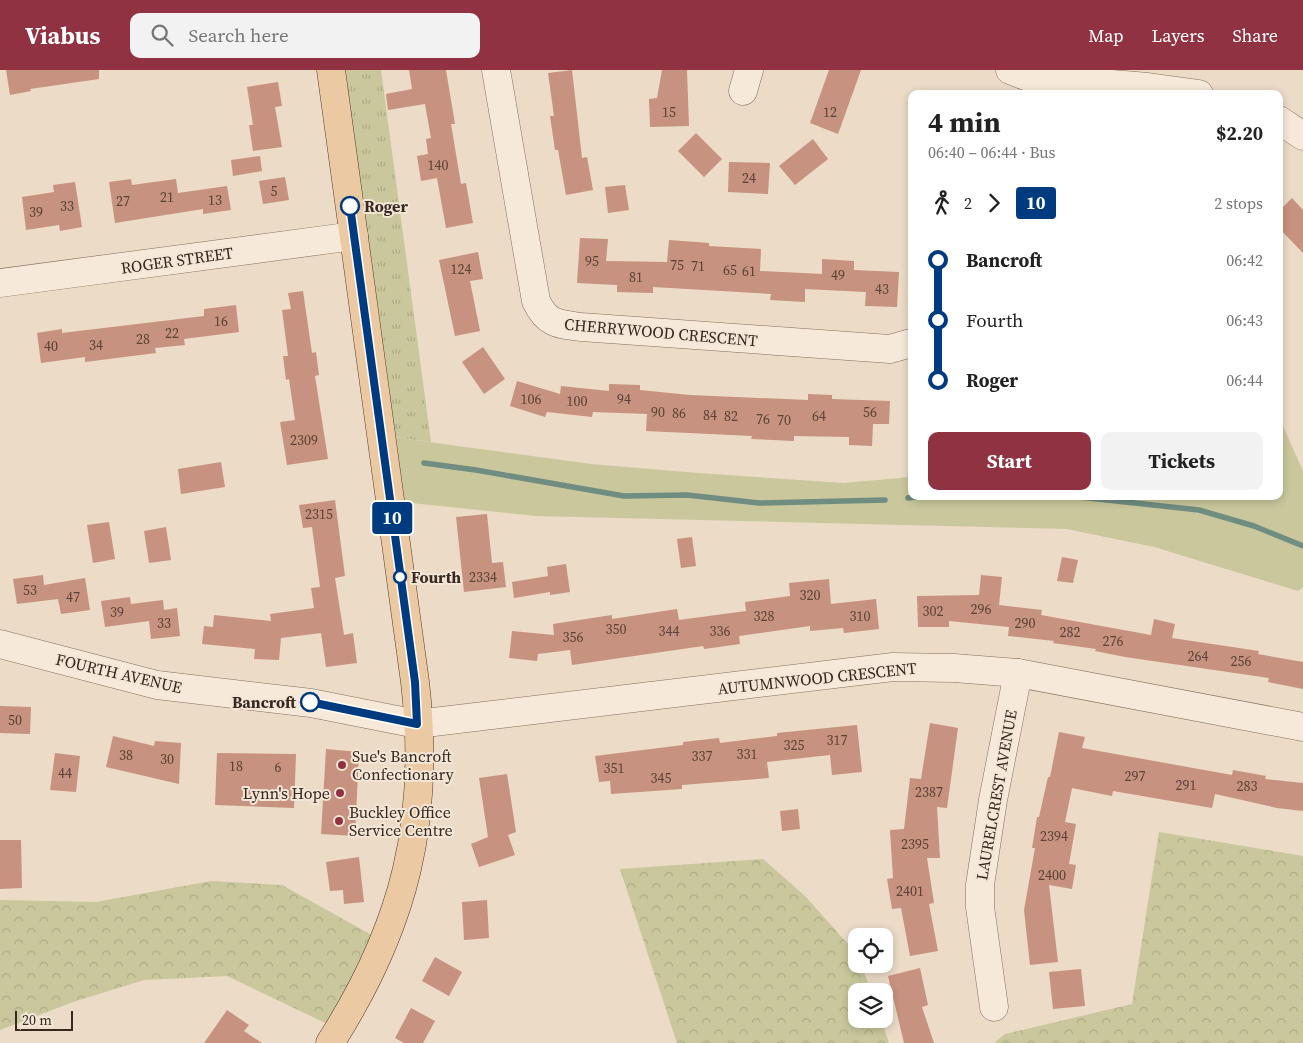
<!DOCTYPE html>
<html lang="en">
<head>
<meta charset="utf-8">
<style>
	body { margin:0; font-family:"Source Serif 4",serif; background:#f2f2f2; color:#222; height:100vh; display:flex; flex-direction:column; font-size:19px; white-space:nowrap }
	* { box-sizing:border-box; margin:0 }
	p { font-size:16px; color:#767676 }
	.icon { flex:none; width:28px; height:28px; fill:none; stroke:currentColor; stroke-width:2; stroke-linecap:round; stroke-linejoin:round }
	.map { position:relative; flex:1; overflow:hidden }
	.details { position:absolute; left:908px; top:20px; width:375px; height:410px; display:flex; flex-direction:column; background:#fff; border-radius:10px; box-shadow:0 2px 8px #0003 }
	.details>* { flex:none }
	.badge { padding:0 10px; border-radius:4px; font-size:18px; line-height:32px }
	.buttons { position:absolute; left:848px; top:858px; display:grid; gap:10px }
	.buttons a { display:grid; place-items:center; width:45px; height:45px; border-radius:10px; background:#fff; box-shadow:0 2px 8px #0003; font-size:25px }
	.scale { position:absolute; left:15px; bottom:12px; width:58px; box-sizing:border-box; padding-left:5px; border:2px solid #372820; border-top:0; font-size:14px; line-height:18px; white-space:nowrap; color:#372820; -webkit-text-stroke:4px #f3e6d6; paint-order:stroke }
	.map>.badge { position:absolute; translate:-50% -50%; box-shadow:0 0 0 2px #fff }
	.legs { display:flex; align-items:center; gap:8px; height:55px; padding:0 20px; font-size:16px }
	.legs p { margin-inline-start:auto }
	.summary { display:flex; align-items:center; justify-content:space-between; height:85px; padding:0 20px }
	h1 { font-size:28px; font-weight:700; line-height:38px }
	.cta { display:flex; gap:10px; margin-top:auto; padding:10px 20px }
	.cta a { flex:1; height:58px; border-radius:10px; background:#903241; color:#fff; font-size:20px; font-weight:700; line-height:58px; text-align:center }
	.cta a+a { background:#f2f2f2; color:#222 }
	ul { padding:0 20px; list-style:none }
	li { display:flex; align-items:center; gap:18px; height:60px; font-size:19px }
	li i { display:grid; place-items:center; width:8px; height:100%; margin:0 6px; background:currentColor }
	li i::after { content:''; width:12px; height:12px; margin:-6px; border:4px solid; border-radius:50%; background:#fff }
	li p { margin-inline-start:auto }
	li:first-child i { background:linear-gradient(#0000 50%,currentColor 0) }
	li:last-child i { background:linear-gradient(currentColor 50%,#0000 0) }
	header { display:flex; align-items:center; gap:30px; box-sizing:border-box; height:70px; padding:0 25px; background:#903241; color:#fff }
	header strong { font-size:24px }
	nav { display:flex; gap:28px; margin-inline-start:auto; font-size:18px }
	.search { width:350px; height:45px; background:#f2f2f2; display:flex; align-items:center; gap:12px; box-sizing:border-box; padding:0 18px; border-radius:10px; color:#767676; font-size:19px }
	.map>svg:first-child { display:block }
	.grass { fill:url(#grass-tufts) }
	.forest { fill:url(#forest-crowns) }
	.green { fill:#c9c79b }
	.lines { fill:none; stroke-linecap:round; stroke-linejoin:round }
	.stream { stroke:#6f8d81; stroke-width:5.5 }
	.building { fill:#c7927f }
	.minor-casing { stroke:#856d5d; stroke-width:29 }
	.major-casing { stroke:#543c31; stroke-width:29 }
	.minor { stroke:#f6e9d9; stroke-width:28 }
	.major { stroke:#ebc9a2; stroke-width:28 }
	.line-1-casing { stroke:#fff; stroke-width:11 }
	.line-1 { stroke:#003b80; stroke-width:8 }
	.stop-1-dot { fill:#fff; stroke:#003b80; stroke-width:2.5 }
	.poi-dot { fill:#903241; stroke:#f3e6d6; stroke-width:2 }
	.labels { text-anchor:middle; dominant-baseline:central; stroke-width:4; stroke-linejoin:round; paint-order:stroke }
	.number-label { font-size:14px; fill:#5b4238 }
	.stop-label { font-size:16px; font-weight:bold; fill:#372820; stroke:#f3e6d6; text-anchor:start }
	.street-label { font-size:16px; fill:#372820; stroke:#f3e6d6 }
	.poi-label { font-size:16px; fill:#372820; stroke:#f3e6d6; text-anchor:start }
</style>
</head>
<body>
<header>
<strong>Viabus</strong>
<div class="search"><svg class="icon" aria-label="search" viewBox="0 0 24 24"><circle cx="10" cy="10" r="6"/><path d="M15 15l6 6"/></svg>Search here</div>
<nav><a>Map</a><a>Layers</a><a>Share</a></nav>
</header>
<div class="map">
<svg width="1303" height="973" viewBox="0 0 1303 973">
	<defs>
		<pattern id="grass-tufts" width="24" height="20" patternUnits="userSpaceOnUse" patternTransform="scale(1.25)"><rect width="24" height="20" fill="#c9c79b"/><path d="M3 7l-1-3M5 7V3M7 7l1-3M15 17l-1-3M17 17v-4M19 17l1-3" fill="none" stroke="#adab85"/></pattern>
		<pattern id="forest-crowns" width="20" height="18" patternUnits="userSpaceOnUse" patternTransform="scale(1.25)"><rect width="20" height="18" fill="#c9c79b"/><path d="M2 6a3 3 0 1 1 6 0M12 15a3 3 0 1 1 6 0" fill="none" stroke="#adab85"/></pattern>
	</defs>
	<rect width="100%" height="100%" fill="#ebdbc7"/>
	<polygon class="grass" points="333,0 381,0 431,372 384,366"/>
	<g class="forest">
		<polygon points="1159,762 1303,786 1303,973 994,973 1005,964 1132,934"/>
		<polygon points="763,789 805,826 856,883 856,894 861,894 871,921 856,921 856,949 881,949 889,973 677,973 620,799"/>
		<polygon points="211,811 282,815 386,873 340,960 227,906 144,910 73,932 0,960 0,830 96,832"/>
	</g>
	<polygon class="green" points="1279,347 1303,401 1303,517 1298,521 1154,477 1067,459 536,446 392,431 384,366 591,394 698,403 844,413 911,407 911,426 1279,426"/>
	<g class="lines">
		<g class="stream">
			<polyline points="424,393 476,400 624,426 687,425 759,433 885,430"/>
			<polyline points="1070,426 1199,440 1254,456 1303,476"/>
			<polyline points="908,428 922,426"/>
		</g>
	</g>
	<g class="building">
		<polygon points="6,0 99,0 99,9 30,19 31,21 10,25"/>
		<polygon points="409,0 446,0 455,54 451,54 461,114 466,113 473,153 446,158 437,108 421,111 417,86 428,84 426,69 431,68 425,34 388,40 386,24 412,19"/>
		<polygon points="572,0 582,88 587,87 593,120 566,125 558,80 555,80 550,46 554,46 548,3"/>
		<polygon points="662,0 687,0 689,56 650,57 649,29 657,28"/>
		<polygon points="829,0 861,0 838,64 810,53"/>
		<polygon points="278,12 282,36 275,37 282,77 253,81 249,55 253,55 247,17"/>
		<polygon points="696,63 722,89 704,107 678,81"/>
		<polygon points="813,69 828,89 795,115 779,96"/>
		<polygon points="260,86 262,101 233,106 231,90"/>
		<polygon points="729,92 770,93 768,124 728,122"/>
		<polygon points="285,107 289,130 263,134 259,111"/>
		<polygon points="131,109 132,115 176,109 178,123 227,116 231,140 203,144 203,139 115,153 109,112"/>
		<polygon points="75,112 82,157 60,161 59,155 26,160 22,127 54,122 53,115"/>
		<polygon points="625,115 629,140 608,143 605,117"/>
		<polygon points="1292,128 1303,140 1303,183 1279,158 1279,141"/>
		<polygon points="580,168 608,169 606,191 667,192 669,170 709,173 709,176 761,179 760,201 822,204 822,189 854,191 854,200 899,202 897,237 865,236 866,222 805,219 805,232 770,230 771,224 653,217 653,223 617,222 617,215 577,213"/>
		<polygon points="478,182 483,209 470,211 480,261 455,266 439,190"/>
		<polygon points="303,221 312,283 316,282 319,305 315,306 328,389 287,395 280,352 295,350 289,309 286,310 283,286 288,286 282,240 291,239 288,223"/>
		<polygon points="236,235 239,262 184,269 185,275 155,278 156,283 85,292 85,287 41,293 37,263 62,259 62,263 204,246 204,239"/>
		<polygon points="483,277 505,309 484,324 462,292"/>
		<polygon points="517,311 560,324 561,316 609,321 609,314 640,315 640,320 690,325 808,330 808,324 832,325 832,329 890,331 889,354 873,354 872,376 849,375 849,367 794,366 794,371 751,369 752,366 646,361 647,344 593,342 592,347 547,342 545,347 510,336"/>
		<polygon points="221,392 225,417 181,424 178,399"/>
		<polygon points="335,430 345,506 335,508 344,565 353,563 357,593 326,597 321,563 281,568 279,590 254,589 255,579 202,574 204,556 213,557 214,545 271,551 270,544 314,538 311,518 320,517 312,457 303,458 299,435"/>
		<polygon points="487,444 492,493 503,492 506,517 464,522 456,447"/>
		<polygon points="109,452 115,489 93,493 87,455"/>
		<polygon points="166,457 171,490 149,493 144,461"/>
		<polygon points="692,467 696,496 681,498 677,469"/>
		<polygon points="1062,487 1078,490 1073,513 1057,511"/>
		<polygon points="566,494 570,522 550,525 550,522 514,528 512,512 548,506 547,497"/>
		<polygon points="43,505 44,515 85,508 90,540 61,544 58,529 17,534 13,509"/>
		<polygon points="981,505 1002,507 999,535 1042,540 1041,545 1151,565 1154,549 1175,554 1172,568 1259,581 1258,584 1303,592 1303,619 1268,612 1269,608 1125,587 1095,581 1096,579 1053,573 1054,571 1008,566 1009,557 949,551 949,557 918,557 917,526 979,525"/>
		<polygon points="829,509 831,534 876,529 879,559 844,563 843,558 810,561 810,556 739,566 740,574 704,579 703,576 572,595 570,580 538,584 537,591 509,588 512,561 554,565 553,554 612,545 612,549 677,539 679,550 746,541 745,532 790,526 789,513"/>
		<polygon points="130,527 131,534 163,530 164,540 177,538 180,566 151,569 149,551 105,557 101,531"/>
		<polygon points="0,636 31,637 30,664 0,663"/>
		<polygon points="930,653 958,658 947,738 937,737 940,788 927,788 934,833 929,834 938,881 910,886 901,838 892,839 887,809 893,808 890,760 904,759 910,708 921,709"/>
		<polygon points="857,655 862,702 832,705 830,685 767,692 769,708 682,715 682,719 611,724 610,711 599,712 595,686 683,675 683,672 719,668 720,673 777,666 777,663"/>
		<polygon points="1059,662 1085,667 1082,678 1232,705 1233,700 1266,706 1265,709 1303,713 1303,741 1277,738 1215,724 1212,738 1113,721 1112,726 1072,718 1065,752 1076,754 1069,794 1076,795 1072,819 1049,815 1058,892 1030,895 1024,840 1035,778 1032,778 1037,747 1039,747 1048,707 1050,707"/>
		<polygon points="113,666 154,676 155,671 181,673 179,714 106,697"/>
		<polygon points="326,679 359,682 355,766 321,764"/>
		<polygon points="55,683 80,686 76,722 50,720"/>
		<polygon points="217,683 296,684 294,738 215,735"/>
		<polygon points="507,704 516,762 508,765 515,785 479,797 471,774 488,767 479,708"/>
		<polygon points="798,739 800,759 782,761 780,741"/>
		<polygon points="0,770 21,770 22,818 0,819"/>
		<polygon points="359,787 364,832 344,834 343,820 330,821 326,792"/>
		<polygon points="487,830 489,868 464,870 462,832"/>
		<polygon points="435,887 462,902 449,926 422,911"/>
		<polygon points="920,898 928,935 922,937 934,973 904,973 888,906"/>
		<polygon points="1081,899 1085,936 1053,939 1049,902"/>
		<polygon points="411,938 435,951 423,973 404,973 395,968"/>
		<polygon points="227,940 249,955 244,961 262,973 204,973"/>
	</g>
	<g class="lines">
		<g class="minor-casing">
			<g id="minor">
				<path d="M 496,0 L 536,231 C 547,254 557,254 581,257 L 890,279 L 911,273"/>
				<polyline points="1010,0 1028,7 1148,17 1199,24"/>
				<polyline points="743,21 749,0"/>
				<polyline points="1279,50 1303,66"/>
				<polyline points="0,213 354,166"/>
				<polyline points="0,574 157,615 311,633 417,654 893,597 954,598 1018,603 1303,657"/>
				<polyline points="994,937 980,837 980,815 993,730 1018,603"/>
			</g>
		</g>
		<g class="major-casing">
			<path id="major" d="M 330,973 C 405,856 431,750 415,612 L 331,0"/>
		</g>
		<use href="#minor" class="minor"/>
		<use href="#major" class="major"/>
	</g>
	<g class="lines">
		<g class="line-1-casing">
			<polyline id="line-1" points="310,632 417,654 415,612 350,136"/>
		</g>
		<use href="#line-1" class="line-1"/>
	</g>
	<g class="stop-1-dot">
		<circle cx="350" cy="136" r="9"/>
		<circle cx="400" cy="507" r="6"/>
		<circle cx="310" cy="632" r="9"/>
	</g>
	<g class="poi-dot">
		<circle cx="342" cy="695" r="5"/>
		<circle cx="340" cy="723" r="5"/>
		<circle cx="339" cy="751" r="5"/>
	</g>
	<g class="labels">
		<g class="number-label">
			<text x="669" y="42">15</text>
			<text x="830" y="42">12</text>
			<text x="438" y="95">140</text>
			<text x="749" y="108">24</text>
			<text x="274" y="121">5</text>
			<text x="167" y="127">21</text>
			<text x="215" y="130">13</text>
			<text x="123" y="131">27</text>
			<text x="67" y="136">33</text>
			<text x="36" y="142">39</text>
			<text x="592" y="191">95</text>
			<text x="677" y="195">75</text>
			<text x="698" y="196">71</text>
			<text x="461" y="199">124</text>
			<text x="730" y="200">65</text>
			<text x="749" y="201">61</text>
			<text x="838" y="205">49</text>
			<text x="636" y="207">81</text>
			<text x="882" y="219">43</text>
			<text x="221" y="251">16</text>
			<text x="172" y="263">22</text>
			<text x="143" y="269">28</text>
			<text x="96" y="275">34</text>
			<text x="51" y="276">40</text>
			<text x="531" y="329">106</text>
			<text x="624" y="329">94</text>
			<text x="577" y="331">100</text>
			<text x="658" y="342">90</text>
			<text x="870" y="342">56</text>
			<text x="679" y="343">86</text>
			<text x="710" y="345">84</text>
			<text x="731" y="346">82</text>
			<text x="819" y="346">64</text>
			<text x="763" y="349">76</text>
			<text x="784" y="350">70</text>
			<text x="304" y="370">2309</text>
			<text x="319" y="444">2315</text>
			<text x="483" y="507">2334</text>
			<text x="30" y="520">53</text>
			<text x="810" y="525">320</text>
			<text x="73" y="527">47</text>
			<text x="981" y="539">296</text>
			<text x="933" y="541">302</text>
			<text x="117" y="542">39</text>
			<text x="764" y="546">328</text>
			<text x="860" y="546">310</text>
			<text x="164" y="553">33</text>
			<text x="1025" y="553">290</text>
			<text x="616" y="559">350</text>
			<text x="669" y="561">344</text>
			<text x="720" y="561">336</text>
			<text x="1070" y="562">282</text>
			<text x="573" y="567">356</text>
			<text x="1113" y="571">276</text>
			<text x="1198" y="586">264</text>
			<text x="1241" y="591">256</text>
			<text x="15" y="650">50</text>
			<text x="837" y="670">317</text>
			<text x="794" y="675">325</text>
			<text x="747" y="684">331</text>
			<text x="126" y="685">38</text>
			<text x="702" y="686">337</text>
			<text x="167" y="689">30</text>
			<text x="236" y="696">18</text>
			<text x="278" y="697">6</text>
			<text x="614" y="698">351</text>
			<text x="65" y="703">44</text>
			<text x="1135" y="706">297</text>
			<text x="661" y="708">345</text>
			<text x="1186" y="715">291</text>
			<text x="1247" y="716">283</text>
			<text x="929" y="722">2387</text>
			<text x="1054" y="766">2394</text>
			<text x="915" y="774">2395</text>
			<text x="1052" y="805">2400</text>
			<text x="910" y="821">2401</text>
		</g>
		<g class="stop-label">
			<text x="364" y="136">Roger</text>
			<text x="411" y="507">Fourth</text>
			<text x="296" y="632" text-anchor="end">Bancroft</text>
		</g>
		<g class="street-label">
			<text transform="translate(177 190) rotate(-8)">ROGER STREET</text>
			<text transform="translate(661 262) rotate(5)">CHERRYWOOD CRESCENT</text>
			<text transform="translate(119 603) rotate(13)">FOURTH AVENUE</text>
			<text transform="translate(817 608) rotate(-6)">AUTUMNWOOD CRESCENT</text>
			<text transform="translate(996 725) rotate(-80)">LAURELCREST AVENUE</text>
		</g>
		<g class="poi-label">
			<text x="352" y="686">Sue's Bancroft<tspan x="352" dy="18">Confectionary</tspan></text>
			<text x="330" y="723" text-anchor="end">Lynn's Hope</text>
			<text x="349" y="742">Buckley Office<tspan x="349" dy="18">Service Centre</tspan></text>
		</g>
	</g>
</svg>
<div class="buttons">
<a><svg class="icon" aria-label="locate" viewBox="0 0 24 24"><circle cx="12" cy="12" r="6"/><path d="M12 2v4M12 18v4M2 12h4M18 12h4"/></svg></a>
<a><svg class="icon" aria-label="layers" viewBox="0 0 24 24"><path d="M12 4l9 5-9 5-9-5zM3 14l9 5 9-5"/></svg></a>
</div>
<div class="scale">20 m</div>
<b class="badge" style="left:392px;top:448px;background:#003b80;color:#fff">10</b>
<section class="details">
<div class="summary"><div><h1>4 min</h1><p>06:40 – 06:44 · Bus</p></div><b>$2.20</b></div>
<div class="legs"><svg class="icon" aria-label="walk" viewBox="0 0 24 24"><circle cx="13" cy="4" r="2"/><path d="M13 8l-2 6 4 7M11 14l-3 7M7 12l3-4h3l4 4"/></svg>2<svg class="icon" aria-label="forward" viewBox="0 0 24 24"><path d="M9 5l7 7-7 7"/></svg><b class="badge" style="background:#003b80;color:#fff">10</b><p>2 stops</p></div>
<ul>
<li><i style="color:#003b80"></i><b>Bancroft</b><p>06:42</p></li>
<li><i style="color:#003b80"></i><span>Fourth</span><p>06:43</p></li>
<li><i style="color:#003b80"></i><b>Roger</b><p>06:44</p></li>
</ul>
<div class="cta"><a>Start</a><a>Tickets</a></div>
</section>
</div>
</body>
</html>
